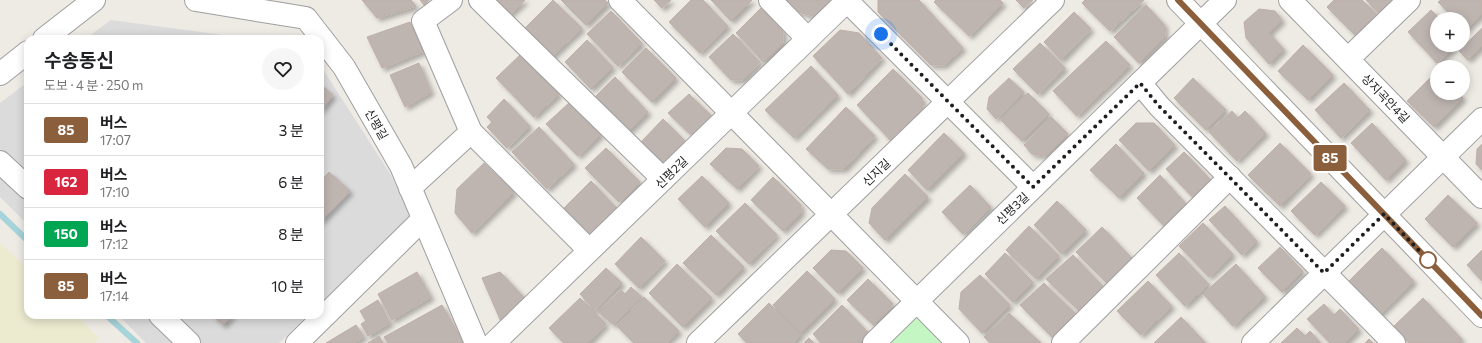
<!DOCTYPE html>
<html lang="ko">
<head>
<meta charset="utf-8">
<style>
	body { margin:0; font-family:Commissioner,"Noto Sans KR",sans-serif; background:#f6f6f6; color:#202124; height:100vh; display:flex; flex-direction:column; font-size:15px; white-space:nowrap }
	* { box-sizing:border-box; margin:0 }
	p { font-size:13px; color:#757577 }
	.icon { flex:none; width:22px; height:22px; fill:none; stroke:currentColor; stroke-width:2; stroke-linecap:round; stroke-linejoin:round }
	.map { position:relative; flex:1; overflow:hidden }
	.details { position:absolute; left:24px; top:35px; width:300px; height:284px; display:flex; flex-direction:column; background:#fff; border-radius:12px; box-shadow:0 2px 10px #0003 }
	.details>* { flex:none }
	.badge { padding:0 8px; border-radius:3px; font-size:14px; line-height:26px }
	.tools { position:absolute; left:1430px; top:12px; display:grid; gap:8px }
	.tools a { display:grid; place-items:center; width:40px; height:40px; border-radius:50%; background:#fff; box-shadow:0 2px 10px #0003; font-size:20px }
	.you { position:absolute; width:20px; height:20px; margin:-10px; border:3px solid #fff; border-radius:50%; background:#1a73e8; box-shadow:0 0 0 6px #1a73e833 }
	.map>.badge { position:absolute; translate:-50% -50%; box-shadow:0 0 0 2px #fff }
	.round { display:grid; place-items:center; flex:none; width:42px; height:42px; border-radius:21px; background:#f6f6f6 }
	.summary { display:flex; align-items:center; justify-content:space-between; height:68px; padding:0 20px }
	h1 { font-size:19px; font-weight:700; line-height:30px }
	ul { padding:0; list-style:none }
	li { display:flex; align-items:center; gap:12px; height:52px; padding:0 20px; border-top:1px solid #e0e0e0 }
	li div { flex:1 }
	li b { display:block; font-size:15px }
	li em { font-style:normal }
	li .badge { min-width:44px; font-weight:700; text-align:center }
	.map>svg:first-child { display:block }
	.residential { fill:#dcdbdb }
	.farmland { fill:#ecebd0 }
	.park { fill:#c4f6c3 }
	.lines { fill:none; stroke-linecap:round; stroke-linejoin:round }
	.stream { stroke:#a6d4da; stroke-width:6 }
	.building { fill:#beb5b1; stroke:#bfafa7; filter:url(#shadow) }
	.minor-casing { stroke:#9f9f9f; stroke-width:24 }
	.minor { stroke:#fff; stroke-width:22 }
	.line-casing { stroke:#fff; stroke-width:9 }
	.line { stroke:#8b5e3c; stroke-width:6 }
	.walk { stroke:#1e1e1e; stroke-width:4; stroke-dasharray:0 7.2 }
	.stop-dot { fill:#fff; stroke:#8b5e3c; stroke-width:2 }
	.labels { text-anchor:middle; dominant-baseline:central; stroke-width:4; stroke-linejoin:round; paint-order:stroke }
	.street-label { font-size:12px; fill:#1e1e1e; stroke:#fff }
</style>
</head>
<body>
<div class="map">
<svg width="1482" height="343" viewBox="0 0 1482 343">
	<defs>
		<filter id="shadow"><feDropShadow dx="3.5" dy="3.5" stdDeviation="2" flood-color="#0004"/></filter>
	</defs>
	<rect width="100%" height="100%" fill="#eeeae4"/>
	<g class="residential">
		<polygon points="111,20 253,39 85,39"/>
		<polygon points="320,65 389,172 411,215 320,303"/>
		<polygon points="28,82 28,225 0,197 0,103"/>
		<polygon points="118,315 308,315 279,343 146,343"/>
	</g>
	<polygon class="farmland" points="0,243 28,269 28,315 76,315 99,338 94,343 0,343"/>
	<polygon class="park" points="921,313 950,343 890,343"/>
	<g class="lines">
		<g class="stream">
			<polyline points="0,214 28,241"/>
			<polyline points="106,315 137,343"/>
		</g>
	</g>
	<g class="building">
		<polygon points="362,0 411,0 416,6 377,18"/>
		<polygon points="420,0 429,0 424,5"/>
		<polygon points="492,0 525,0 508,16"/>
		<polygon points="553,0 582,28 550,58 523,30"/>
		<polygon points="561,0 605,0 608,3 586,25"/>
		<polygon points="654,0 671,0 662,8"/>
		<polygon points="691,0 703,0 728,26 700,53 669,22"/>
		<polygon points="711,0 752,0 731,21"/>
		<polygon points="784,0 829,0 831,2 816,17 795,11"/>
		<polygon points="878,0 919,0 963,48 944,65 931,65 878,12"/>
		<polygon points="936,0 1000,0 1003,3 969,36 934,2"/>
		<polygon points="1016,0 1033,0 1024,8"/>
		<polygon points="1085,0 1144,0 1110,31 1082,3"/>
		<polygon points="1334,0 1362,0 1379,17 1358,38 1327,7"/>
		<polygon points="1366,0 1394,0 1380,14"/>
		<polygon points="1441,0 1482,0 1482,14 1465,30 1463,27 1463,19 1455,19 1438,2"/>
		<polygon points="1146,5 1164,24 1165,37 1139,63 1114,37"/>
		<polygon points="761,8 783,30 783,43 764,62 736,33"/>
		<polygon points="1259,9 1275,11 1282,20 1269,33 1284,49 1269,64 1246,38 1244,22"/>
		<polygon points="1431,10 1440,19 1437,19 1437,45 1456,45 1437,63 1408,32"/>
		<polygon points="611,11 642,43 618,66 587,34"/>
		<polygon points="1074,12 1091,29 1061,60 1044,42"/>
		<polygon points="410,22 424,51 382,68 367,37"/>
		<polygon points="1482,28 1482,46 1468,60 1459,51"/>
		<polygon points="840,30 859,33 882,58 848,94 813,56"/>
		<polygon points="733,34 760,62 743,80 731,80 709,57"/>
		<polygon points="587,40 613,67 591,89 565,62"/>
		<polygon points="1106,41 1130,65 1077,116 1053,91"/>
		<polygon points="1040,43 1065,68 1038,94 1013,69"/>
		<polygon points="1303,45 1333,75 1308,100 1278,71"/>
		<polygon points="646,48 676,78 652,102 622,72"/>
		<polygon points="521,54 559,94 534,117 496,78"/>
		<polygon points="419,63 431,92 405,107 390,75"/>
		<polygon points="811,66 838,95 794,138 765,110"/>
		<polygon points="893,69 922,98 923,112 892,142 857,105"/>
		<polygon points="1437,71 1437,93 1458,93 1463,98 1434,127 1407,101"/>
		<polygon points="615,77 648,112 628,132 594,98"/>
		<polygon points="1009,78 1024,92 996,119 987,109 989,97"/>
		<polygon points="1193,78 1226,110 1206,130 1174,98"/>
		<polygon points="1344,83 1370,110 1341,138 1315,110"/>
		<polygon points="320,84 333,95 320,111"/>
		<polygon points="1028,93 1049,114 1022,141 1001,120"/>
		<polygon points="689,94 716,120 696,140 668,113"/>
		<polygon points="504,99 530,126 507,148 487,127 492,122 487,117"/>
		<polygon points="570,102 601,134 578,156 546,124"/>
		<polygon points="846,107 875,136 844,169 828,169 806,149"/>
		<polygon points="1232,111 1238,118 1245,111 1266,133 1237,161 1209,132"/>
		<polygon points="1051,117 1068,134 1046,156 1032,154 1024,145"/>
		<polygon points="663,119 689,145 666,168 641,142"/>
		<polygon points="1136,123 1154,123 1175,145 1149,171 1119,140"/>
		<polygon points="1372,123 1406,160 1386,180 1351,143"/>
		<polygon points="539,127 574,164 547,189 512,152"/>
		<polygon points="944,133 964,153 927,190 908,170"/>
		<polygon points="1280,143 1311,174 1280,206 1248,175"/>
		<polygon points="1116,144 1144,173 1119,198 1090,170"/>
		<polygon points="1482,144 1482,170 1476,164 1477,149"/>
		<polygon points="606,148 640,182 619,202 585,168"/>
		<polygon points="726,148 742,149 759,166 737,189 710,164"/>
		<polygon points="1184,152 1215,184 1197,202 1166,169"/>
		<polygon points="484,163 514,192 472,233 455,213 457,189"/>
		<polygon points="329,172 350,191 320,222 320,182"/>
		<polygon points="905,174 928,197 885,240 869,223 872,208"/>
		<polygon points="1160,175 1189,207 1167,229 1137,198"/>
		<polygon points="702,176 729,203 705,227 678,199"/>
		<polygon points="773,177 801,205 801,213 783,231 751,200"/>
		<polygon points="591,181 620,211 596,235 587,234 562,210"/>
		<polygon points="1321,182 1345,206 1315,235 1291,211"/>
		<polygon points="970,185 991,207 963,234 942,212"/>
		<polygon points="1448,195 1477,223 1453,247 1425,219"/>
		<polygon points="1057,201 1086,230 1062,254 1034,225"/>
		<polygon points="745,203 777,235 749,264 716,231"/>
		<polygon points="1225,206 1257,241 1242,255 1209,220"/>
		<polygon points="1203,223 1233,254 1209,277 1179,246"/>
		<polygon points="1029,226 1059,256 1036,279 1006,250"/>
		<polygon points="1102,227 1134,260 1110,286 1076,252"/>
		<polygon points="711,235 744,267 716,295 683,263"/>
		<polygon points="641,237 665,261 639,288 615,264"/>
		<polygon points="1280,247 1303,271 1282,292 1258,268"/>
		<polygon points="1382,248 1414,281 1379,315 1347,283"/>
		<polygon points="831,250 846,251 863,268 838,293 813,268"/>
		<polygon points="1482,250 1482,281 1467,265"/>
		<polygon points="1005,253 1033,282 1013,302 985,274"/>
		<polygon points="1179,253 1209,284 1185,306 1156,275"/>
		<polygon points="1073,255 1107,290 1082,314 1046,279"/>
		<polygon points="677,264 712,298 683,327 649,293"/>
		<polygon points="1236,264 1265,296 1233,326 1203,294"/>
		<polygon points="606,268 622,283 594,310 580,294"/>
		<polygon points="807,271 835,299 801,333 773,305"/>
		<polygon points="417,272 431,297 392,320 378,294"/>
		<polygon points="500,272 527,300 502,324 482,278"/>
		<polygon points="980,275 1010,305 982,333 959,309 961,292"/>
		<polygon points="868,279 893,304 873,325 847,300"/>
		<polygon points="1148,281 1172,306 1141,335 1117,311"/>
		<polygon points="1044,283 1079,317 1055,340 1020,305"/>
		<polygon points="631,287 642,297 614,325 598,312 621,290 625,294"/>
		<polygon points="644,297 679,331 666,343 634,343 617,326"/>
		<polygon points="580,298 606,324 588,343 564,343 549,328"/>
		<polygon points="1423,298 1462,339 1458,343 1409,343 1393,327"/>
		<polygon points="378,300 390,323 368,336 361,324 366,321 360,311"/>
		<polygon points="769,303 801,335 792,343 747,343 738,334"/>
		<polygon points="1324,304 1334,315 1340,309 1359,329 1345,343 1330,343 1307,319"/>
		<polygon points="442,305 464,343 388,343 384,337"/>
		<polygon points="842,305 869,333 859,343 821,343 813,334"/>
		<polygon points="1009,313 1041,343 990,343 984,337"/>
		<polygon points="212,315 233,315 223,325"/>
		<polygon points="1181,317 1206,343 1154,343"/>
		<polygon points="356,325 364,337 354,343 326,343"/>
		<polygon points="1297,328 1305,336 1310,331 1321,343 1281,343"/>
		<polygon points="379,336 383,343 368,343"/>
		<polygon points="809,338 814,343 804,343"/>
		<polygon points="1369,339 1373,343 1365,343"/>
	</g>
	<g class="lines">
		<g class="minor-casing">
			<g id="minor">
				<polyline points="196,0 306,18 344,67 401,166 476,343"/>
				<polyline points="451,0 423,21 471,132 589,250"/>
				<polyline points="480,0 663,179"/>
				<polyline points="620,0 958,343"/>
				<polyline points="770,0 808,39"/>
				<polyline points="1178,0 1482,316"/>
				<polyline points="1290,0 1482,197"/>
				<polyline points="847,1 1033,187"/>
				<polyline points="44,39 94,0"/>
				<polyline points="1348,59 1409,0"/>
				<polyline points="0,74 28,52"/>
				<polyline points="1140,83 1159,106 1394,343"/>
				<polyline points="0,162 28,188"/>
				<polyline points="410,188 471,132"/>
				<polyline points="160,315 189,343"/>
				<polyline points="297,343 423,219"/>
				<polyline points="494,343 848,0"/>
				<polyline points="698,343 1053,0"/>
				<polyline points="874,343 1225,0"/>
				<polyline points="1063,343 1230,177"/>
				<polyline points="1253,343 1482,119"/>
			</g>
		</g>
		<use href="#minor" class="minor"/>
	</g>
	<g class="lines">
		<g class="line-casing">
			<polyline id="line" points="1178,0 1482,316"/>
		</g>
		<use href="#line" class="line"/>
		<polyline class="walk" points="881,34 1033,187 1140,83 1159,106 1324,273 1384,214 1428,260"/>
	</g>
	<circle class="stop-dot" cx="1428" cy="260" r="8"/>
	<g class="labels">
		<g class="street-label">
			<text transform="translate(1386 98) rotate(46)">상지곡안4길</text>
			<text transform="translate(377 124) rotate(60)">신평길</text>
			<text transform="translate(671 172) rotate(-44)">신평2길</text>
			<text transform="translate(876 172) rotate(-44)">신지길</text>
			<text transform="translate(1012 208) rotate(-44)">신평3길</text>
		</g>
	</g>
</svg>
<div class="tools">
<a>+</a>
<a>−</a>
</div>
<div class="you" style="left:881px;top:34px"></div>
<b class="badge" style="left:1330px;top:158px;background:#8b5e3c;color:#fff">85</b>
<section class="details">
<div class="summary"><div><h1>수송동신</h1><p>도보 · 4 분 · 250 m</p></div><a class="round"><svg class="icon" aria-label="heart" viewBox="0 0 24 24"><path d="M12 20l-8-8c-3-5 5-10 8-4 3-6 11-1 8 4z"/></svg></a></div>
<ul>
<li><span class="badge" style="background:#8b5e3c;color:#fff">85</span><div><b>버스</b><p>17:07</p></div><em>3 분</em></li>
<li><span class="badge" style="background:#d7263d;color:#fff">162</span><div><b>버스</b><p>17:10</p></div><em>6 분</em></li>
<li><span class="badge" style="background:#00a651;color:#fff">150</span><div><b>버스</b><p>17:12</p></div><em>8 분</em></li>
<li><span class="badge" style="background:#8b5e3c;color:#fff">85</span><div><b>버스</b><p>17:14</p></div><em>10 분</em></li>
</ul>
</section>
</div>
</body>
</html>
